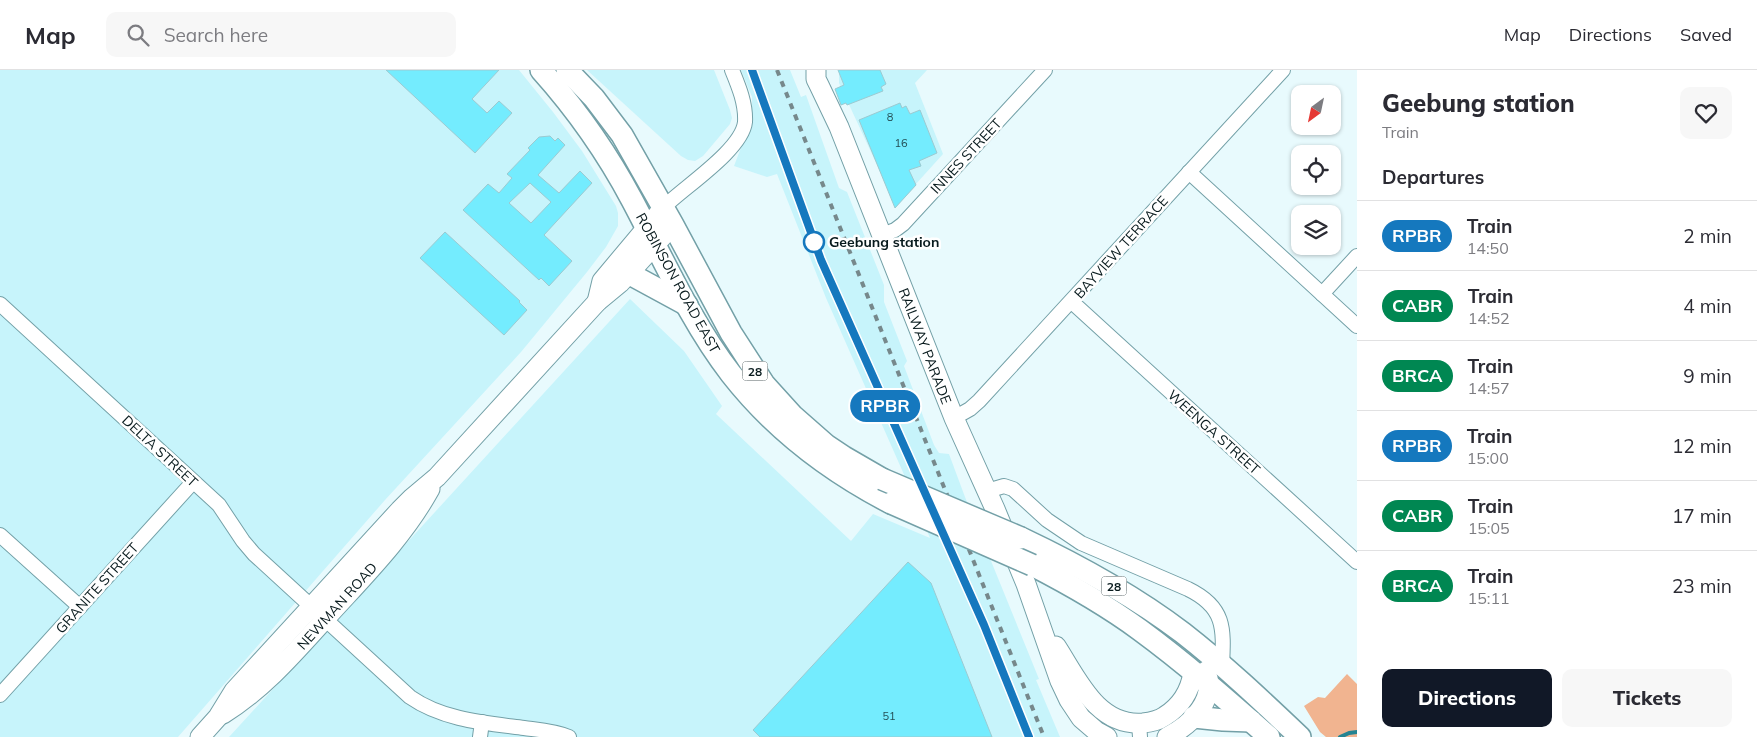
<!DOCTYPE html>
<html lang="en">
<head>
<meta charset="utf-8">
<style>
	body { margin:0; font-family:Mulish,sans-serif; background:#f7f7f7; color:#2b2b33; height:100vh; display:flex; flex-direction:column; font-size:19px; white-space:nowrap }
	* { box-sizing:border-box; margin:0 }
	p { font-size:16px; color:#7c7c81 }
	.icon { flex:none; width:28px; height:28px; fill:none; stroke:currentColor; stroke-width:2; stroke-linecap:round; stroke-linejoin:round }
	.map { position:relative; flex:1; overflow:hidden }
	.drawer { display:flex; flex-direction:column; background:#fff; width:400px }
	.drawer>* { flex:none }
	.badge { padding:0 10px; border-radius:16px; font-size:18px; line-height:32px }
	.needle { width:32px; rotate:213deg }
	.fabs { position:absolute; left:1291px; top:15px; display:grid; gap:10px }
	.fabs a { display:grid; place-items:center; width:50px; height:50px; border-radius:10px; background:#fff; box-shadow:0 1px 4px #0004; font-size:25px }
	.map>.badge { position:absolute; translate:-50% -50%; box-shadow:0 0 0 2px #fff }
	h2 { padding:0 25px; font-size:19px; line-height:45px }
	.round { display:grid; place-items:center; flex:none; width:52px; height:52px; border-radius:10px; background:#f7f7f7 }
	.summary { display:flex; align-items:center; justify-content:space-between; height:85px; padding:0 25px }
	h1 { font-size:24px; font-weight:800; line-height:38px }
	.cta { display:flex; gap:10px; margin-top:auto; padding:10px 25px }
	.cta a { flex:1; height:58px; border-radius:10px; background:#111827; color:#fff; font-size:20px; font-weight:800; line-height:58px; text-align:center }
	.cta a+a { background:#f7f7f7; color:#2b2b33 }
	ul { padding:0; list-style:none }
	li { display:flex; align-items:center; gap:15px; height:70px; padding:0 25px; border-top:1px solid #e1e1e2 }
	li div { flex:1 }
	li b { display:block; font-size:19px }
	li em { font-style:normal }
	li .badge { min-width:55px; font-weight:700; text-align:center }
	header { display:flex; align-items:center; gap:30px; box-sizing:border-box; height:70px; padding:0 25px; background:#fff; border-bottom:1px solid #e1e1e2 }
	header strong { font-size:24px }
	nav { display:flex; gap:28px; margin-inline-start:auto; font-size:18px }
	.search { width:350px; height:45px; background:#f7f7f7; display:flex; align-items:center; gap:12px; box-sizing:border-box; padding:0 18px; border-radius:10px; color:#7c7c81; font-size:19px }
	main { display:flex; flex:1; min-height:0 }
	.map>svg:first-child { display:block }
	.built { fill:#c7f4fb }
	.green { fill:#f1b490 }
	.lines { fill:none; stroke-linecap:round; stroke-linejoin:round }
	.stream { stroke:#248492; stroke-width:4 }
	.building { fill:#74ecfe; stroke:#9ccad1; fill-rule:evenodd }
	.minor-casing { stroke:#73a0a7; stroke-width:16 }
	.secondary-casing { stroke:#73a0a7; stroke-width:21 }
	.primary-casing { stroke:#73a0a7; stroke-width:24 }
	.minor { stroke:#fff; stroke-width:14 }
	.secondary { stroke:#fff; stroke-width:19 }
	.primary { stroke:#fff; stroke-width:21 }
	.rail { stroke:#76888b; stroke-width:4; stroke-dasharray:6 6; stroke-linecap:butt }
	.primary-bridge-casing { stroke:#73a0a7; stroke-width:24; stroke-linecap:butt }
	.primary-bridge { stroke:#fff; stroke-width:21 }
	.line-casing { stroke:#fff; stroke-width:11 }
	.line { stroke:#1578be; stroke-width:8 }
	.stop-dot { fill:#fff; stroke:#1578be; stroke-width:2.5 }
	.labels { text-anchor:middle; dominant-baseline:central; stroke-width:5; stroke-linejoin:round; paint-order:stroke }
	.number-label { font-size:11px; fill:#234e55 }
	.shield { fill:#fff; stroke:#525f61; stroke-width:1 }
	.shield-label { font-size:12px; font-weight:bold; fill:#081a1d }
	.street-label { font-size:14px; fill:#081a1d; stroke:#fff }
	.stop-label { font-size:14px; font-weight:bold; fill:#081a1d; stroke:#fff; text-anchor:start }
</style>
</head>
<body>
<header>
<strong>Map</strong>
<div class="search"><svg class="icon" aria-label="search" viewBox="0 0 24 24"><circle cx="10" cy="10" r="6"/><path d="M15 15l6 6"/></svg>Search here</div>
<nav><a>Map</a><a>Directions</a><a>Saved</a></nav>
</header>
<main>
<div class="map">
<svg width="1357" height="667" viewBox="0 0 1357 667">
	<rect width="100%" height="100%" fill="#e8fafd"/>
	<g class="built">
		<polygon points="0,0 519,0 553,42 582,81 616,136 618,143 618,156 606,177 587,202 521,282 385,430 178,667 0,667"/>
		<polygon points="587,0 714,0 730,40 732,48 730,54 703,86 695,91 688,90 681,86"/>
		<polygon points="741,0 790,0 801,27 806,25 839,118 847,122 884,215 884,232 907,291 904,296 934,375 939,383 949,384 965,427 1039,609 1036,610 1060,667 229,667 630,229 684,281 722,336 716,344 851,471 873,444 930,468 902,400 826,228 777,104 767,107 734,96 752,49 752,27"/>
		<polygon points="839,0 927,0 915,13 943,84 896,136 839,13"/>
	</g>
	<polygon class="green" points="1347,604 1357,614 1357,667 1326,667 1320,662 1304,636 1318,627 1325,628"/>
	<g class="lines">
		<polyline class="stream" points="1340,667 1349,663 1357,662"/>
	</g>
	<g class="building">
		<polygon points="386,0 499,0 472,29 487,43 499,31 512,43 475,83"/>
		<polygon points="838,0 880,0 886,14 881,17 883,21 847,35 846,33 841,35 835,19 844,15"/>
		<polygon points="900,33 902,38 906,36 910,44 920,40 937,83 919,91 921,96 909,100 916,115 895,138 859,50"/>
		<path d="M 550,66 L 555,71 L 558,68 L 565,75 L 538,105 L 559,123 L 580,101 L 592,113 L 544,165 L 572,191 L 549,216 L 541,208 L 539,210 L 463,140 L 488,114 L 499,123 L 512,108 L 507,104 L 530,80 L 528,78 L 539,67 ZM 530,113 L 551,132 L 531,153 L 509,133 Z"/>
		<polygon points="445,162 520,231 519,232 527,240 504,265 420,188"/>
		<polygon points="908,492 931,513 992,667 760,667 753,660"/>
	</g>
	<g class="lines">
		<g class="minor-casing">
			<g id="minor">
				<polyline points="1189,102 1357,256"/>
				<path d="M 664,137 C 684,117 742,80 745,52 C 746,34 739,17 732,0"/>
				<polyline points="882,165 895,160 903,154 1045,0"/>
				<polyline points="1322,224 1357,186"/>
				<polyline points="1072,232 1357,492"/>
				<path d="M 0,234 L 219,435 L 243,471 L 254,484 L 410,627 C 443,650 485,653 524,658 C 539,660 555,661 569,667"/>
				<polyline points="954,348 970,339 979,331 1283,0"/>
				<path d="M 987,421 L 1004,416 L 1013,419 L 1047,450 L 1081,473 L 1188,519 C 1225,537 1224,558 1222,595"/>
				<polyline points="0,465 80,537"/>
				<polyline points="0,625 193,412"/>
				<polyline points="1139,653 1140,667"/>
				<polyline points="480,667 482,652"/>
			</g>
		</g>
		<g class="secondary-casing">
			<g id="secondary">
				<polyline points="816,0 816,9 819,15 839,57 954,348 995,439 1026,514 1060,611 1069,630 1081,648 1096,661 1107,667"/>
				<polyline points="597,232 602,211 664,137"/>
				<path d="M 1056,576 C 1077,608 1097,657 1143,653 C 1151,652 1158,651 1165,646 C 1181,636 1190,621 1193,603"/>
				<path d="M 223,644 C 268,616 300,576 336,537 C 370,500 405,464 430,419"/>
				<polyline points="200,667 218,647 234,621 400,440 412,428 437,407 597,232 620,213 673,155"/>
				<path d="M 1167,667 C 1191,655 1217,630 1206,601"/>
			</g>
		</g>
		<g class="primary-casing">
			<g id="primary">
				<path d="M 541,0 C 576,39 607,83 632,130 C 663,188 690,251 731,304 C 774,359 829,401 891,433"/>
				<polyline points="567,0 594,28 622,65 673,155 731,263 764,314 793,346 826,375 844,387 882,409"/>
				<polyline points="628,203 687,235"/>
				<path d="M 1021,468 C 1078,495 1133,525 1183,563 C 1224,595 1262,631 1300,667"/>
				<path d="M 1032,495 C 1069,514 1106,535 1140,560 C 1185,593 1227,630 1269,667"/>
				<polyline points="1194,647 1223,650 1251,651"/>
			</g>
		</g>
		<use href="#minor" class="minor"/>
		<use href="#secondary" class="secondary"/>
		<use href="#primary" class="primary"/>
		<g class="rail">
			<polyline points="752,0 821,191 984,555 1029,667"/>
			<polyline points="777,0 1044,667"/>
		</g>
		<g class="primary-bridge-casing">
			<g id="primary-bridge">
				<polyline points="882,409 1021,468"/>
				<polyline points="891,433 1032,495"/>
			</g>
		</g>
		<use href="#primary-bridge" class="primary-bridge"/>
	</g>
	<g class="lines">
		<g class="line-casing">
			<polyline id="line" points="752,0 821,190 984,555 1029,667"/>
		</g>
		<use href="#line" class="line"/>
	</g>
	<circle class="stop-dot" cx="814" cy="172" r="10"/>
	<g class="labels">
		<g class="number-label">
			<text x="890" y="47">8</text>
			<text x="901" y="73">16</text>
			<text x="889" y="646">51</text>
		</g>
		<g class="shield">
			<rect x="742.5" y="291.5" width="25" height="19" rx="4"/>
			<rect x="1101.5" y="506.5" width="25" height="19" rx="4"/>
		</g>
		<g class="shield-label">
			<text x="755" y="301">28</text>
			<text x="1114" y="516">28</text>
		</g>
		<g class="street-label">
			<text transform="translate(966 86) rotate(-47)">INNES STREET</text>
			<text transform="translate(1121 177) rotate(-48)">BAYVIEW TERRACE</text>
			<text transform="translate(678 213) rotate(61)">ROBINSON ROAD EAST</text>
			<text transform="translate(925 276) rotate(69)">RAILWAY PARADE</text>
			<text transform="translate(1214 362) rotate(42)">WEENGA STREET</text>
			<text transform="translate(160 381) rotate(43)">DELTA STREET</text>
			<text transform="translate(97 518) rotate(-48)">GRANITE STREET</text>
			<text transform="translate(337 536) rotate(-48)">NEWMAN ROAD</text>
		</g>
		<g class="stop-label">
			<text x="829" y="172">Geebung station</text>
		</g>
	</g>
</svg>
<div class="fabs">
<a><svg class="needle" viewBox="-14 -14 28 28"><path d="M0-13l5 13h-10z" fill="#e53935"/><path d="M0 13l5-13h-10z" fill="#7c7c81"/></svg></a>
<a><svg class="icon" aria-label="locate" viewBox="0 0 24 24"><circle cx="12" cy="12" r="6"/><path d="M12 2v4M12 18v4M2 12h4M18 12h4"/></svg></a>
<a><svg class="icon" aria-label="layers" viewBox="0 0 24 24"><path d="M12 4l9 5-9 5-9-5zM3 14l9 5 9-5"/></svg></a>
</div>
<b class="badge" style="left:885px;top:336px;background:#1578be;color:#fff">RPBR</b>
</div>
<section class="drawer">
<div class="summary"><div><h1>Geebung station</h1><p>Train</p></div><a class="round"><svg class="icon" aria-label="heart" viewBox="0 0 24 24"><path d="M12 20l-8-8c-3-5 5-10 8-4 3-6 11-1 8 4z"/></svg></a></div>
<h2>Departures</h2>
<ul>
<li><span class="badge" style="background:#1578be;color:#fff">RPBR</span><div><b>Train</b><p>14:50</p></div><em>2 min</em></li>
<li><span class="badge" style="background:#008752;color:#fff">CABR</span><div><b>Train</b><p>14:52</p></div><em>4 min</em></li>
<li><span class="badge" style="background:#008752;color:#fff">BRCA</span><div><b>Train</b><p>14:57</p></div><em>9 min</em></li>
<li><span class="badge" style="background:#1578be;color:#fff">RPBR</span><div><b>Train</b><p>15:00</p></div><em>12 min</em></li>
<li><span class="badge" style="background:#008752;color:#fff">CABR</span><div><b>Train</b><p>15:05</p></div><em>17 min</em></li>
<li><span class="badge" style="background:#008752;color:#fff">BRCA</span><div><b>Train</b><p>15:11</p></div><em>23 min</em></li>
</ul>
<div class="cta"><a>Directions</a><a>Tickets</a></div>
</section>
</main>
</body>
</html>
